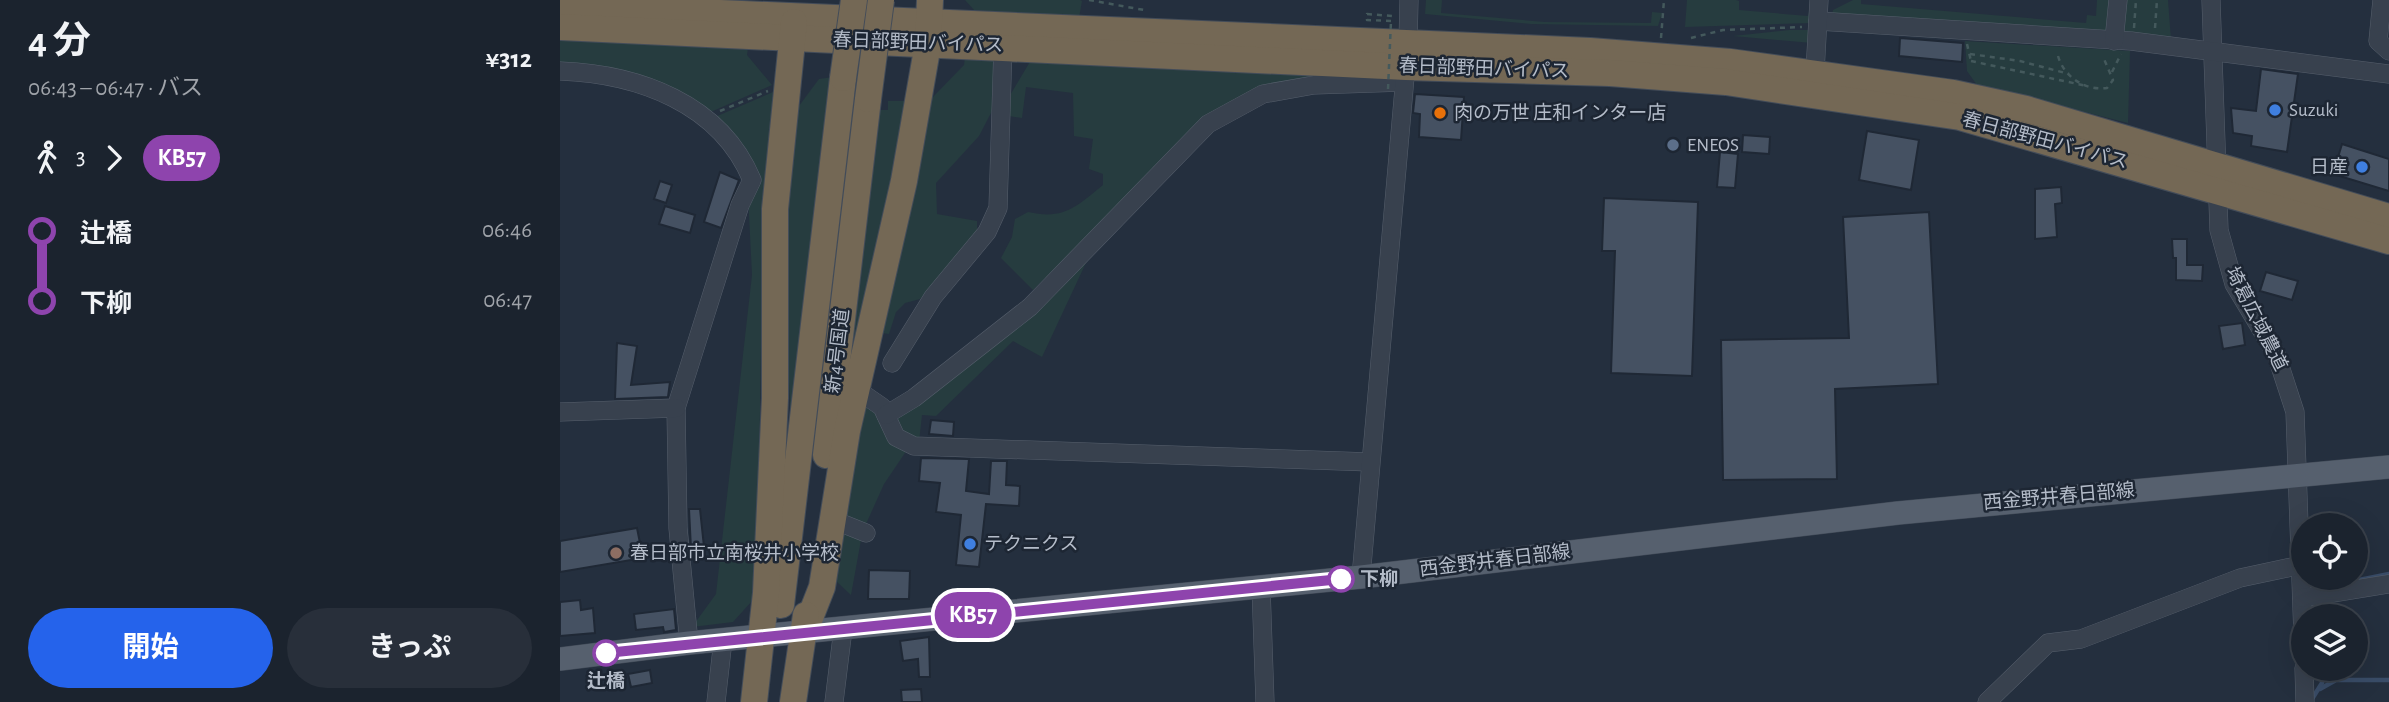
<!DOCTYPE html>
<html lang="ja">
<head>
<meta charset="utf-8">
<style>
	body { margin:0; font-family:"Alegreya Sans","Noto Sans JP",sans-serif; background:#282f3a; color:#f1f3f6; height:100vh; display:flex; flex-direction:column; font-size:26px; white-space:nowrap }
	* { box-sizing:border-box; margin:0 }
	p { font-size:23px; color:#a0a4aa }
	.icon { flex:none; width:38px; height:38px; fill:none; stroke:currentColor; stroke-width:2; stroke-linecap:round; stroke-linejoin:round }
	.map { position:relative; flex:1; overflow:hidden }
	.panel { display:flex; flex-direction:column; background:#1b232e; width:560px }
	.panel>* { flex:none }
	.badge { padding:0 14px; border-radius:23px; font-size:24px; line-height:46px }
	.tools { position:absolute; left:1731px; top:513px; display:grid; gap:14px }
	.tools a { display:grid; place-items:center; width:77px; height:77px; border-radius:50%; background:#1b232e; box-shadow:0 7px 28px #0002,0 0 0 2px #39404a; font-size:35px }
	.map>.badge { position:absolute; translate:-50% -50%; box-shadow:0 0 0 4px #fff }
	.legs { display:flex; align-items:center; gap:10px; height:77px; padding:0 28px; font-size:23px }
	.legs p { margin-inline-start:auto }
	.overview { display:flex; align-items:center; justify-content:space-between; height:119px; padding:0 28px }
	h1 { font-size:38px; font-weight:700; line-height:52px }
	.cta { display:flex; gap:14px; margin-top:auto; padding:14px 28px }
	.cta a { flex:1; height:80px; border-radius:42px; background:#2563eb; color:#fff; font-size:28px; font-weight:700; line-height:80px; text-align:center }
	.cta a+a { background:#282f3a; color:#f1f3f6 }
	ul { padding:0 28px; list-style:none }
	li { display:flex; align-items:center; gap:24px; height:70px; font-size:26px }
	li i { display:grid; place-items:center; width:10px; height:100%; margin:0 9px; background:currentColor }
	li i::after { content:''; width:18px; height:18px; margin:-9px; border:5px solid; border-radius:50%; background:#1b232e }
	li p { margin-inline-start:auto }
	li:first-child i { background:linear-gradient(#0000 50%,currentColor 0) }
	li:last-child i { background:linear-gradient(currentColor 50%,#0000 0) }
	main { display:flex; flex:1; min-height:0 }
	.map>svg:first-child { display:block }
	.green { fill:#263c3f }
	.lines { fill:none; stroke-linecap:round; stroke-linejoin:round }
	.stream { stroke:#394c67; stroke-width:4.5 }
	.building { fill:#455162; stroke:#1f2835; stroke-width:2 }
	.minor-casing { stroke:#565f6c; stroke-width:19 }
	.major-casing { stroke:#414a57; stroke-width:24 }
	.highway-casing { stroke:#434c59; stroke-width:28 }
	.path { stroke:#44595c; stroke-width:2.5; stroke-dasharray:5 5; stroke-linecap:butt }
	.minor { stroke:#38414e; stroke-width:18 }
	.major { stroke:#56606e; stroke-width:23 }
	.highway { stroke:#746855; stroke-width:26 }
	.highway-bridge-casing { stroke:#434c59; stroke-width:28; stroke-linecap:butt }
	.path-bridge { stroke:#44595c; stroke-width:2.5; stroke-dasharray:5 5; stroke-linecap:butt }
	.highway-bridge { stroke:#746855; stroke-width:26 }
	.line-1-casing { stroke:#fff; stroke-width:16 }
	.line-1 { stroke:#8e44ad; stroke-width:10 }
	.shop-dot { fill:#3f7fe0; stroke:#1d2633; stroke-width:2.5 }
	.food-dot { fill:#e8710a; stroke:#1d2633; stroke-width:2.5 }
	.service-dot { fill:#5c6f8a; stroke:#1d2633; stroke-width:2.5 }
	.education-dot { fill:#8d6e63; stroke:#1d2633; stroke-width:2.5 }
	.stop-1-dot { fill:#fff; stroke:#8e44ad; stroke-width:3.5 }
	.labels { text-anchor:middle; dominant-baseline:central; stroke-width:5; stroke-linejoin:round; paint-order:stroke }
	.street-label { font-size:19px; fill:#b4bcc9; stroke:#1d2633 }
	.poi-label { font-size:19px; fill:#b4bcc9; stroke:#1d2633; text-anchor:start }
	.stop-label { font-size:19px; font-weight:bold; fill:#b4bcc9; stroke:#1d2633; text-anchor:start }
</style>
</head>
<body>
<main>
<section class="panel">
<div class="overview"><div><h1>4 分</h1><p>06:43 – 06:47 · バス</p></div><b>¥312</b></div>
<div class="legs"><svg class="icon" aria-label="walk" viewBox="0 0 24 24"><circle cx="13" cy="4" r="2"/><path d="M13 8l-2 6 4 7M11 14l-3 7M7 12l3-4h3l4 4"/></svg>3<svg class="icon" aria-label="forward" viewBox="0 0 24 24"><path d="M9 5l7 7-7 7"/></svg><b class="badge" style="background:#8e44ad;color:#fff">KB57</b></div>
<ul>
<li><i style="color:#8e44ad"></i><b>辻橋</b><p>06:46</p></li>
<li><i style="color:#8e44ad"></i><b>下柳</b><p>06:47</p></li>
</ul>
<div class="cta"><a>開始</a><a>きっぷ</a></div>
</section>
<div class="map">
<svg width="1829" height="702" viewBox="0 0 1829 702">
	<rect width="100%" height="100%" fill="#242f3e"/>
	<g class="green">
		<polygon points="405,0 520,0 522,1 519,18 414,10"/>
		<polygon points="866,0 882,0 881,13 985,22 1091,23 1092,12 1102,13 1098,26 971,24 865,14"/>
		<polygon points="1127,0 1176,0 1179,1 1179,10 1248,16 1250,7 1253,7 1252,23 1125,27"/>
		<polygon points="1293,0 1301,0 1301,4 1526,23 1527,15 1536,16 1537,0 1552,0 1549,31 1272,16 1273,10"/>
		<polygon points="1564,0 1608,0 1611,40 1565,36 1562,31"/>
		<polygon points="1229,30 1252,30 1252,43 1173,36"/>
		<polygon points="0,39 188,48 187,55 212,85 153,111 145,111 0,68"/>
		<polygon points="1405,41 1570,51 1568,123 1417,85 1407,71"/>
		<polygon points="405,57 435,59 432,111 419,136 376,183 377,214 417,221 417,231 376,282 360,299 345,303 336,312 329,334 322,333 372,98 404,65"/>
		<path d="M 471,60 L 821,76 L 711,95 L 618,148 L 473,290 L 441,258 L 452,237 L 455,219 L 468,212 C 504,220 516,207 543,185 L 543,174 L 529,169 L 533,139 L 514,136 L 513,93 L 466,87 L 462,118 L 449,116 L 449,97 Z"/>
		<polygon points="273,77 231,422 221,226 236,110 259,79"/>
		<polygon points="213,92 203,219 199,476 192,601 173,622 132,627 156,594 192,275 188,195 196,179 155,117"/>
		<polygon points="328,101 348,101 290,367 317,110 328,110"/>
		<polygon points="531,252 482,357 453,341 376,416 362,415 359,442 349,440 332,418"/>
		<polygon points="307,400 349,447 324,484 306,524 282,514"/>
		<polygon points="282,531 301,540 291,595 276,581"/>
	</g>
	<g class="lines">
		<g class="stream">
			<polyline points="1759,588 1829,574"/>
			<polyline points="1759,600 1760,616"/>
			<polyline points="1760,689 1776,680 1829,680"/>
			<polyline points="1752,699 1762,683 1762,668"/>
		</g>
	</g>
	<g class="building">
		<polygon points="1340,38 1403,43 1402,62 1339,56"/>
		<polygon points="1701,69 1738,74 1727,152 1691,146 1692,136 1673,133 1671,108 1696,111"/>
		<polygon points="855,94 904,97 901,140 859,137 860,114 853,113"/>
		<polygon points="1307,131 1359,140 1351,190 1299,180"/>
		<polygon points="1183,135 1210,137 1209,154 1182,152"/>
		<polygon points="1782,144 1829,159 1829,191 1773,174"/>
		<polygon points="1160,152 1178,154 1175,188 1157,187"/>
		<polygon points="160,172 179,180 161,228 144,222"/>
		<polygon points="100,181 112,185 106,203 94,199"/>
		<polygon points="1501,187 1502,203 1495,204 1497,237 1475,239 1475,189"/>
		<polygon points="1044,198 1138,202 1132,376 1051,373 1055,251 1042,251"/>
		<polygon points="105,206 135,215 130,233 99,224"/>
		<polygon points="1369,212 1378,384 1275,389 1277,479 1163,480 1161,340 1289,338 1283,217"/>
		<polygon points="1612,239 1627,239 1627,265 1643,265 1642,281 1616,280 1616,258 1613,258"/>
		<polygon points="1706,272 1738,281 1732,300 1700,291"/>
		<polygon points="1682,323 1685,345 1663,349 1659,326"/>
		<polygon points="57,343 77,346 71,385 110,382 108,397 55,399"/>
		<polygon points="371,420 394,422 393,436 369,434"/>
		<polygon points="361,458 409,459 406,491 429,494 431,461 447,461 446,485 460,486 459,506 426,504 419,567 396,565 401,515 376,512 380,483 359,481"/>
		<polygon points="129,509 140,509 144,547 131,549"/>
		<polygon points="77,528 83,558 0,572 0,541"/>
		<polygon points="309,570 350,571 349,599 308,599"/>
		<polygon points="20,600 21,610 33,608 35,633 0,636 0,602"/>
		<polygon points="114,609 116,630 104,632 103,627 76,630 74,614"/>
		<polygon points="369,637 370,677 359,677 358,659 343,661 340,641"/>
		<polygon points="90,670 92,683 71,687 68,674"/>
		<polygon points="361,689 362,702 342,702 341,690"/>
	</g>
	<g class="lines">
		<g class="minor-casing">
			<g id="minor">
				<polyline points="1651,0 1659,230 1674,284 1716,354 1735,412 1743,637"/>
				<polyline points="1822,0 1818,41 1829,51"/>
				<polyline points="1258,21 1571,41 1829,74"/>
				<polyline points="1554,41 1558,0"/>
				<path d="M 0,71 C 78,74 160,103 192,180 L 180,205 L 116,408 L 118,528 L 129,643"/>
				<polyline points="1255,72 1259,0"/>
				<polyline points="332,363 373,297 427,232 438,208 443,46"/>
				<polyline points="296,389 322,407 336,437 354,446 810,462"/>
				<polyline points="0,412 116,408"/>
				<polyline points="326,415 354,398 470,307 648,124 703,94 754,85 844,82"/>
				<polyline points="271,519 306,533"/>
				<polyline points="801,577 848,43 849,0"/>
				<polyline points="701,587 705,702"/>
				<polyline points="1742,598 1829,584"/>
				<polyline points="1744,668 1745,702"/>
				<polyline points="156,702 163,640"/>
				<polyline points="274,702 283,629"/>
				<polyline points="1427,702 1488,643 1521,639 1680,578 1741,565"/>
			</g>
		</g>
		<g class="major-casing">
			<polyline id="major" points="0,659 129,643 801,577 1338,513 1829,467"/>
		</g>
		<g class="highway-casing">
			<g id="highway">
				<polyline points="0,6 1030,51 1170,62 1393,93 1466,109 1829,217"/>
				<polyline points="0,27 846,67 1050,73 1166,82 1400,117 1829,241"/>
				<polyline points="266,455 308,99"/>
				<polyline points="221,605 283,78"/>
				<polyline points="244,633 262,587 287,431 344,181 368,44 370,0"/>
				<polyline points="194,702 206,593 215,398 215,209 234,22"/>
				<polyline points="233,702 246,615"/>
			</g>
		</g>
		<g class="path">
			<polyline points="529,0 584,10"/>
			<polyline points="831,21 807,20 807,14 833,16"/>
			<polyline points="1574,28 1576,0"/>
			<polyline points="1595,28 1597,0"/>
			<polyline points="1101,38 1104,0"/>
			<polyline points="1131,38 1163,30 1242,27"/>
			<polyline points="1407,44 1411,61"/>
			<polyline points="1410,54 1460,61 1509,74"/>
			<path d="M 1498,56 C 1504,77 1525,91 1547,88 L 1553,80 L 1544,59"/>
			<polyline points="1411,61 1527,86"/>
			<polyline points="1552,72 1561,54"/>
			<polyline points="160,111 208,91"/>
		</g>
		<use href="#minor" class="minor"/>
		<use href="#major" class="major"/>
		<use href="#highway" class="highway"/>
		<g class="highway-bridge-casing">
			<g id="highway-bridge">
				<polyline points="283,78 294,0"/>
				<polyline points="308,99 321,0"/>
			</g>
		</g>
		<polyline class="path-bridge" points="828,89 831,21"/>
		<use href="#highway-bridge" class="highway-bridge"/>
	</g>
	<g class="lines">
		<g class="line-1-casing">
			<polyline id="line-1" points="46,653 781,579"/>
		</g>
		<use href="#line-1" class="line-1"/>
	</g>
	<g class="shop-dot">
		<circle cx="1715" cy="110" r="7"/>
		<circle cx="1802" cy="167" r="7"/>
		<circle cx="410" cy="544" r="7"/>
	</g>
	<circle class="food-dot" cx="880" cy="113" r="7"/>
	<circle class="service-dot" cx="1113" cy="145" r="7"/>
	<circle class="education-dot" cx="56" cy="553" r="7"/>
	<g class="stop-1-dot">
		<circle cx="781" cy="579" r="12"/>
		<circle cx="46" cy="653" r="12"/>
	</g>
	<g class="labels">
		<g class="street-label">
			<text transform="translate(358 43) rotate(2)">春日部野田バイパス</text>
			<text transform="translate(924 69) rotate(2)">春日部野田バイパス</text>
			<text transform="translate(1485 141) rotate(15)">春日部野田バイパス</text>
			<text transform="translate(1696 319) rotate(63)">埼葛広域農道</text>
			<text transform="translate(278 351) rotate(-83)">新4号国道</text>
			<text transform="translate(1499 497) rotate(-5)">西金野井春日部線</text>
			<text transform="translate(935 561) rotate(-7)">西金野井春日部線</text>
		</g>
		<g class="poi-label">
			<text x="1729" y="110">Suzuki</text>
			<text x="894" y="113">肉の万世 庄和インター店</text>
			<text x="1127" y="145">ENEOS</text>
			<text x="1788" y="167" text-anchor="end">日産</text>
			<text x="424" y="544">テクニクス</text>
			<text x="70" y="553">春日部市立南桜井小学校</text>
		</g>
		<g class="stop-label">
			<text x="800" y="579">下柳</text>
			<text x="46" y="681" text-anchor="middle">辻橋</text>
		</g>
	</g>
</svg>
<div class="tools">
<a><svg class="icon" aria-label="locate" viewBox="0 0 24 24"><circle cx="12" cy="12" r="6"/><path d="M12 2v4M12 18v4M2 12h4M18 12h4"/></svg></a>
<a><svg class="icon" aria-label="layers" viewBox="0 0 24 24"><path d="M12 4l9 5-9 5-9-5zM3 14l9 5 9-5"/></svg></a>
</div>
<b class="badge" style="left:413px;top:615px;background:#8e44ad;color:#fff">KB57</b>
</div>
</main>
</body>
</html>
